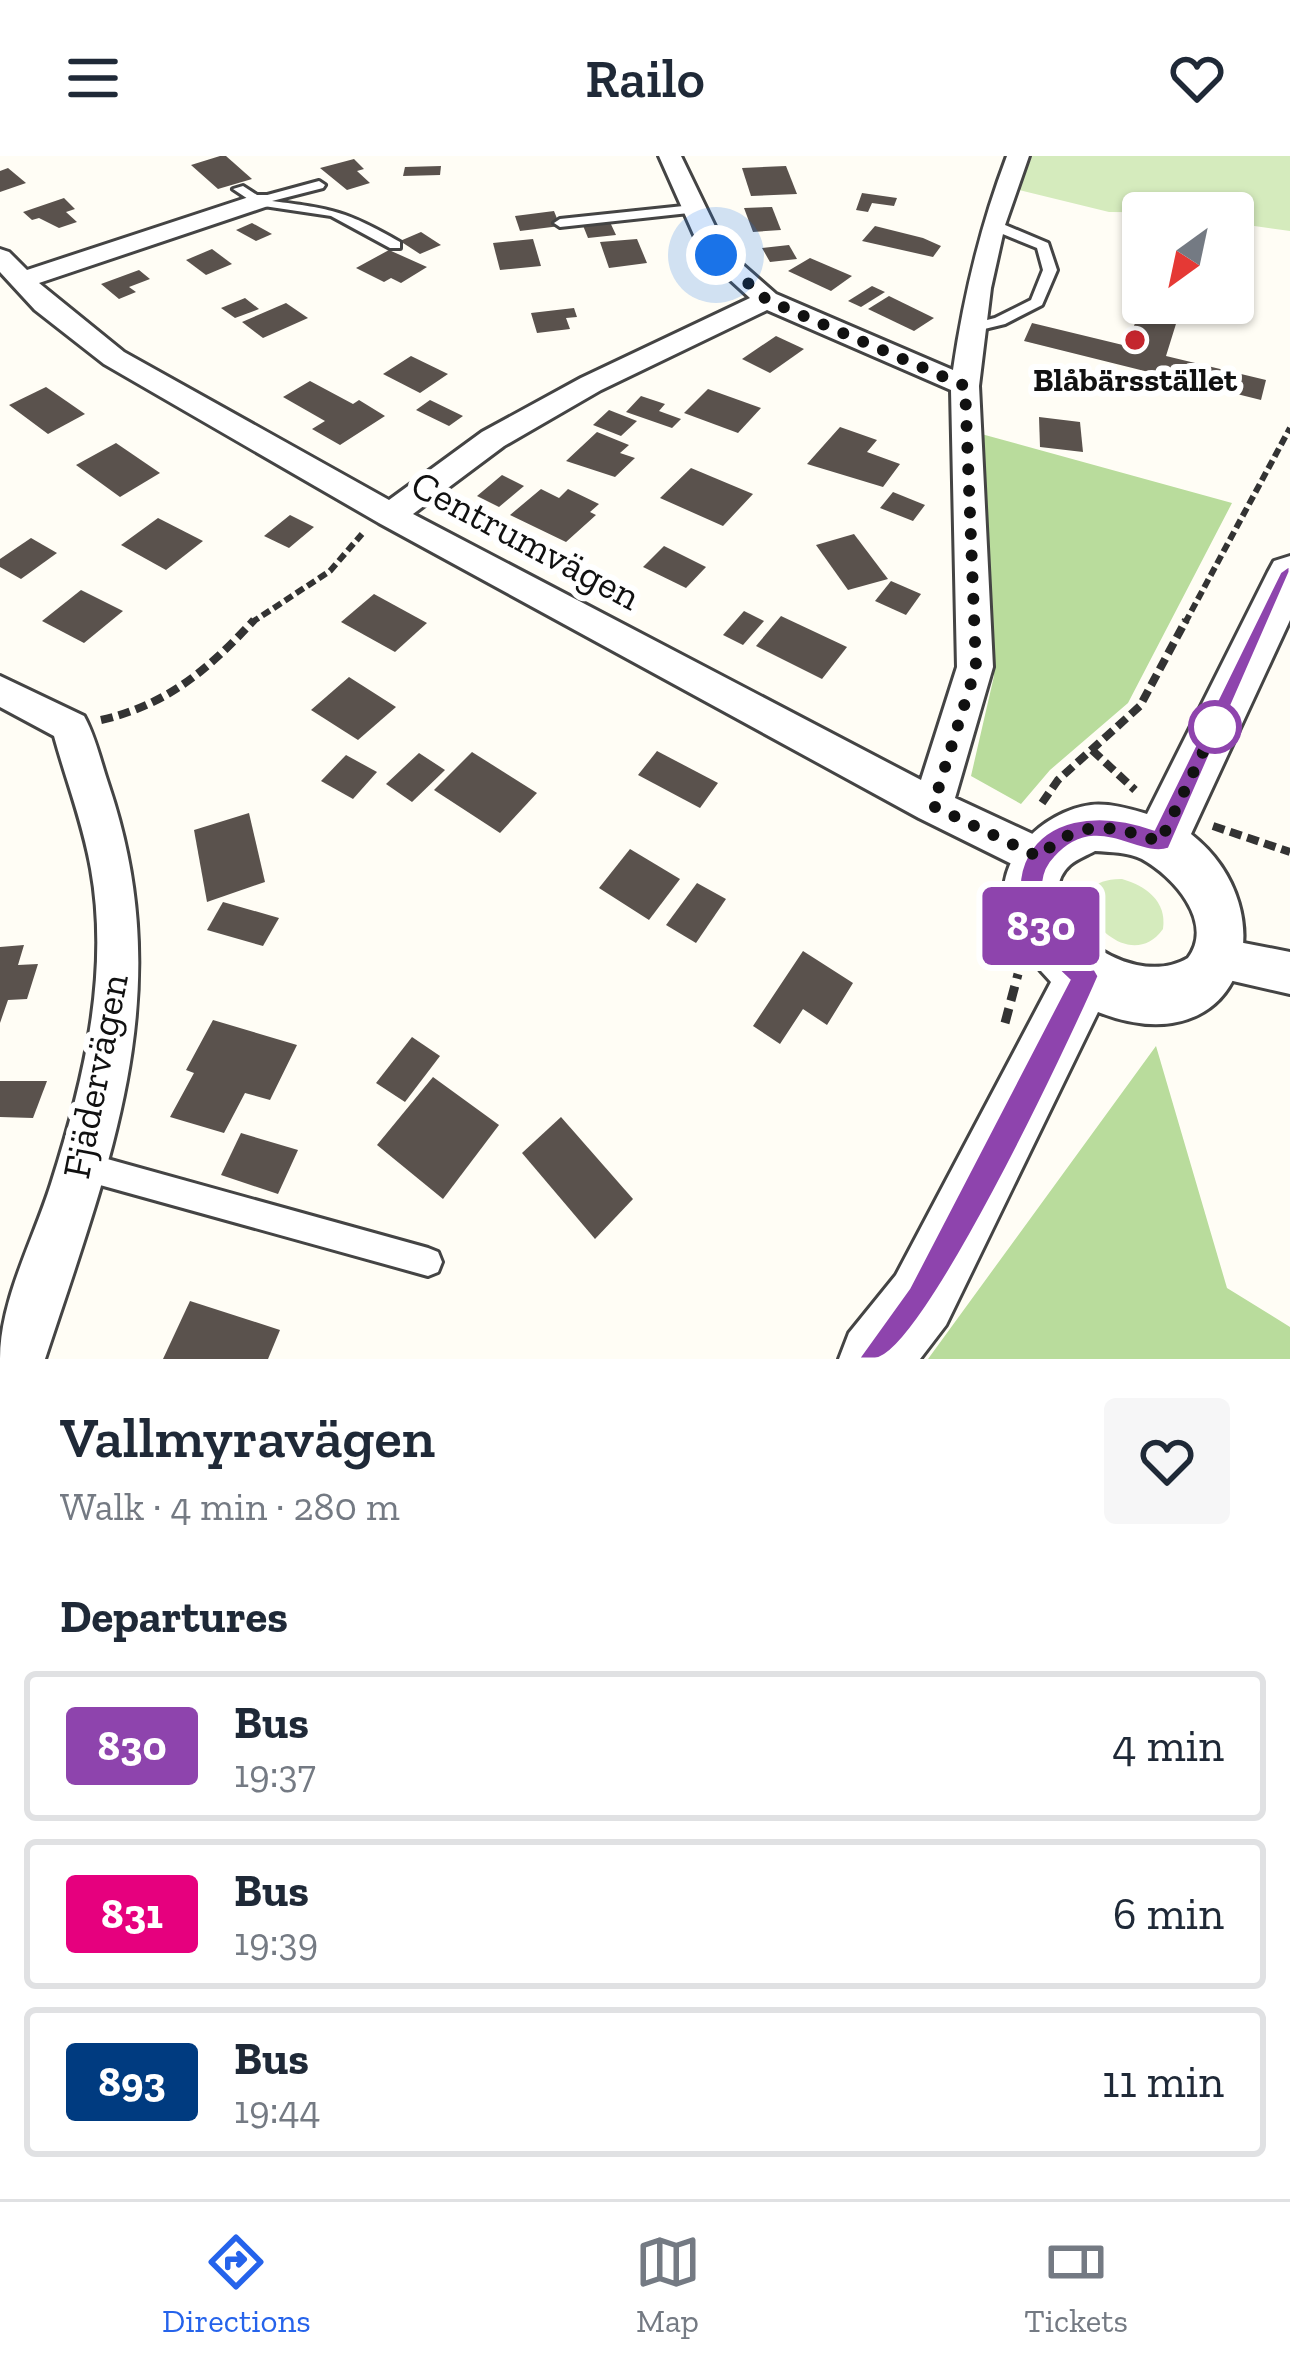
<!DOCTYPE html>
<html lang="en">
<head>
<meta charset="utf-8">
<style>
	body { margin:0; font-family:"Zilla Slab",serif; background:#f6f6f7; color:#1f2937; height:100vh; display:flex; flex-direction:column; font-size:45px; white-space:nowrap }
	* { box-sizing:border-box; margin:0 }
	p { font-size:39px; color:#747a83 }
	.icon { flex:none; width:66px; height:66px; fill:none; stroke:currentColor; stroke-width:2; stroke-linecap:round; stroke-linejoin:round }
	.map { position:relative; height:1203px; overflow:hidden }
	.side { display:flex; flex-direction:column; background:#fff; flex:1 }
	.side>* { flex:none }
	.badge { padding:0 24px; border-radius:9px; font-size:42px; line-height:78px }
	.needle { width:78px; rotate:213deg }
	.buttons { position:absolute; left:1122px; top:36px; display:grid; gap:24px }
	.buttons a { display:grid; place-items:center; width:132px; height:132px; border-radius:12px; background:#fff; box-shadow:0 3px 9px #0004; font-size:60px }
	.you { position:absolute; width:60px; height:60px; margin:-30px; border:9px solid #fff; border-radius:50%; background:#1a73e8; box-shadow:0 0 0 18px #1a73e833 }
	.map>.badge { position:absolute; translate:-50% -50%; box-shadow:0 0 0 6px #fff }
	h2 { padding:0 60px; font-size:45px; line-height:108px }
	.round { display:grid; place-items:center; flex:none; width:126px; height:126px; border-radius:12px; background:#f6f6f7 }
	.head { display:flex; align-items:center; justify-content:space-between; height:204px; padding:0 60px }
	h1 { font-size:57px; font-weight:600; line-height:90px }
	ul { padding:0; list-style:none }
	li { display:flex; align-items:center; gap:36px; height:150px; margin:0 24px 18px; padding:0 36px; border:6px solid #e0e1e3; border-radius:12px }
	li div { flex:1 }
	li b { display:block; font-size:45px }
	li em { font-style:normal }
	li .badge { min-width:132px; font-weight:700; text-align:center }
	header { display:flex; justify-content:space-between; align-items:center; height:156px; padding:0 60px; background:#fff; font-size:54px; font-weight:600 }
	.menu { display:flex; justify-content:space-around; align-items:center; height:168px; border-top:3px solid #e0e1e3; background:#fff; font-size:33px; color:#747a83 }
	.menu a { display:grid; justify-items:center; gap:6px }
	.menu .active { color:#2563eb }
	.map>svg:first-child { display:block }
	.green { fill:#d5ebbd }
	.forest { fill:#b9dc9c }
	.building { fill:#5a524d }
	.lines { fill:none; stroke-linecap:round; stroke-linejoin:round }
	.service-casing { stroke:#444; stroke-width:6 }
	.minor-casing { stroke:#444; stroke-width:6 }
	.tertiary-casing { stroke:#444; stroke-width:6 }
	.path-far2 { stroke:#333; stroke-width:6; stroke-dasharray:9 4.5; stroke-linecap:butt }
	.path-far1 { stroke:#333; stroke-width:8; stroke-dasharray:12 6; stroke-linecap:butt }
	.path { stroke:#333; stroke-width:9; stroke-dasharray:15 8; stroke-linecap:butt }
	.service { fill:#fff; fill-rule:evenodd }
	.minor { fill:#fff; fill-rule:evenodd }
	.tertiary { fill:#fff; fill-rule:evenodd }
	.line { fill:#8e44ad; stroke:#fff; stroke-width:3 }
	.walk { stroke:#111; stroke-width:12; stroke-dasharray:0 21.6 }
	.poi-dot { fill:#c4262e; stroke:#fff; stroke-width:4.5 }
	.stop-dot { fill:#fff; stroke:#8e44ad; stroke-width:6 }
	.labels { text-anchor:middle; dominant-baseline:central; stroke-width:12; stroke-linejoin:round; paint-order:stroke }
	.far-poi-label { font-size:33px; font-weight:bold; fill:#111; stroke:#fff }
	.street-label { font-size:39px; fill:#111; stroke:#fff }
</style>
</head>
<body>
<header><svg class="icon" aria-label="menu" viewBox="0 0 24 24"><path d="M4 6h16M4 12h16M4 18h16"/></svg>Railo<svg class="icon" aria-label="heart" viewBox="0 0 24 24"><path d="M12 20l-8-8c-3-5 5-10 8-4 3-6 11-1 8 4z"/></svg></header>
<div class="map">
<svg width="1290" height="1203" viewBox="0 0 1290 1203">
	<rect width="100%" height="100%" fill="#fffdf5"/>
	<g class="green">
		<polygon points="1032,0 1290,0 1290,75 1233,67 1233,57 1109,56 1019,34"/>
		<path d="M 1122,723 C 1146,730 1167,745 1163,773 C 1123,829 1043,722 1122,723 Z"/>
	</g>
	<g class="forest">
		<polygon points="974,276 1232,347 1128,547 1050,614 1021,648 971,620 994,520"/>
		<polygon points="1156,890 1227,1132 1290,1171 1290,1203 928,1203"/>
	</g>
	<g class="building">
		<polygon points="220,0 226,0 252,23 218,33 191,9"/>
		<polygon points="354,3 364,13 357,15 370,27 347,34 320,12"/>
		<polygon points="441,10 440,19 403,20 405,11"/>
		<polygon points="786,10 797,38 751,40 742,12"/>
		<polygon points="8,12 26,27 0,36 0,15"/>
		<polygon points="862,37 897,42 894,50 872,47 868,56 856,54"/>
		<polygon points="64,42 75,53 66,56 77,66 59,72 39,62 32,64 23,56"/>
		<polygon points="772,51 781,74 753,76 744,52"/>
		<polygon points="554,55 560,70 520,75 515,60"/>
		<polygon points="609,64 616,79 588,82 582,67"/>
		<polygon points="252,67 272,78 256,85 236,74"/>
		<polygon points="875,70 923,82 941,90 933,101 862,85"/>
		<polygon points="421,76 441,89 420,98 400,85"/>
		<polygon points="533,83 541,110 500,114 493,87"/>
		<polygon points="637,83 647,107 609,112 600,86"/>
		<polygon points="789,89 797,103 770,106 762,92"/>
		<polygon points="212,93 232,108 206,119 186,104"/>
		<polygon points="389,94 427,111 401,127 391,122 384,126 356,112"/>
		<polygon points="810,102 852,120 831,135 788,115"/>
		<polygon points="139,114 150,123 129,131 136,136 119,143 101,128"/>
		<polygon points="872,130 885,136 861,151 848,145"/>
		<polygon points="889,140 934,162 914,175 868,153"/>
		<polygon points="245,142 259,153 235,162 221,152"/>
		<polygon points="286,147 308,162 263,182 242,166"/>
		<polygon points="1142,147 1180,155 1166,200 1266,224 1261,244 1024,185 1032,167 1127,190"/>
		<polygon points="574,152 577,161 566,162 570,173 537,177 531,157"/>
		<polygon points="776,180 804,193 770,217 742,203"/>
		<polygon points="411,200 448,218 420,237 383,218"/>
		<polygon points="310,225 353,248 359,244 385,260 340,289 312,273 325,265 283,241"/>
		<polygon points="46,231 85,258 48,278 9,249"/>
		<polygon points="708,233 761,252 738,277 684,257"/>
		<polygon points="641,240 665,248 659,255 681,263 672,272 626,256"/>
		<polygon points="430,244 463,260 449,270 416,254"/>
		<polygon points="609,254 637,265 621,280 593,269"/>
		<polygon points="1039,261 1080,266 1083,296 1040,291"/>
		<polygon points="840,271 877,284 867,296 900,308 883,331 807,308"/>
		<polygon points="597,276 629,289 620,297 635,302 615,321 566,305"/>
		<polygon points="116,287 160,317 120,341 76,309"/>
		<polygon points="691,312 753,338 723,370 660,342"/>
		<polygon points="502,319 524,330 499,351 477,340"/>
		<polygon points="541,333 559,342 568,333 599,348 590,356 596,359 566,386 510,359"/>
		<polygon points="893,336 925,349 913,365 880,352"/>
		<polygon points="290,359 314,371 289,392 264,380"/>
		<polygon points="158,362 203,385 166,414 121,389"/>
		<polygon points="854,378 888,423 848,434 816,389"/>
		<polygon points="31,382 57,397 21,423 0,411 0,403"/>
		<polygon points="664,390 706,411 686,432 643,411"/>
		<polygon points="891,425 921,438 906,459 875,445"/>
		<polygon points="81,434 123,455 84,487 42,465"/>
		<polygon points="374,438 427,467 395,496 341,466"/>
		<polygon points="744,455 764,465 743,489 723,479"/>
		<polygon points="781,460 847,491 822,523 756,490"/>
		<polygon points="349,521 396,551 358,584 311,554"/>
		<polygon points="657,595 718,627 700,652 638,619"/>
		<polygon points="472,596 537,637 500,677 434,634"/>
		<polygon points="419,597 445,614 412,646 386,628"/>
		<polygon points="346,599 377,616 353,643 321,625"/>
		<polygon points="249,657 265,726 207,746 194,674"/>
		<polygon points="630,693 680,723 649,764 599,732"/>
		<polygon points="697,727 726,743 696,787 666,769"/>
		<polygon points="223,746 279,762 263,790 207,774"/>
		<polygon points="24,789 18,809 38,808 27,843 8,844 0,867 0,791"/>
		<polygon points="803,795 853,827 827,869 803,853 780,888 753,870"/>
		<polygon points="213,864 297,889 270,944 245,937 224,977 170,961 194,917 186,914"/>
		<polygon points="412,881 440,900 405,946 376,927"/>
		<polygon points="433,921 499,969 443,1043 377,989"/>
		<polygon points="0,925 47,925 33,962 0,961"/>
		<polygon points="561,961 633,1043 595,1083 522,997"/>
		<polygon points="241,977 298,994 278,1038 221,1019"/>
		<polygon points="190,1145 280,1174 268,1203 163,1203"/>
	</g>
	<g class="lines">
		<g class="service-casing">
			<g id="service">
				<path d="M 319,25 L 325,29 L 323,32 L 272,45 C 333,53 346,55 400,86 L 400,92 L 390,92 L 331,60 L 257,49 L 233,33 L 243,30 L 260,41 Z"/>
				<polygon points="693,49 698,50 698,56 560,71 554,67 560,63"/>
				<polygon points="988,66 998,66 1048,87 1057,114 1042,149 1005,168 972,176 965,172 967,169 995,162 1031,144 1043,114 1037,92 988,72"/>
				<polygon points="82,996 428,1092 438,1096 442,1106 438,1116 428,1120 82,1024 72,1020 68,1010 72,1000"/>
			</g>
		</g>
		<g class="minor-casing">
			<g id="minor">
				<path d="M 659,0 L 681,0 L 727,95 L 776,138 L 953,214 C 964,139 980,71 1007,0 L 1029,0 L 1005,69 L 991,132 L 979,230 L 993,511 L 955,642 L 1054,688 L 1060,701 L 1054,714 L 1039,719 L 1024,714 L 919,662 L 379,367 L 104,208 L 35,154 L 0,116 L 0,93 L 9,96 L 27,114 L 255,39 L 271,39 L 271,49 L 39,127 L 124,196 L 389,344 L 482,276 L 581,222 L 750,142 L 703,99 ZM 767,154 L 951,234 L 957,511 L 921,624 L 413,358 L 504,290 L 601,234 Z"/>
				<path d="M 0,520 L 84,560 C 96,582 101,607 109,630 C 179,838 110,1005 45,1203 L 0,1203 C 0,1144 33,1085 51,1028 C 83,927 110,819 91,713 C 83,667 66,624 54,580 L 0,551 Z"/>
				<polygon points="1223,783 1290,796 1290,838 1207,819 1201,804 1207,789"/>
			</g>
		</g>
		<g class="tertiary-casing">
			<path id="tertiary" d="M 1290,400 L 1290,464 L 1191,678 C 1290,756 1243,913 1098,856 L 946,1169 L 920,1203 L 839,1203 L 849,1177 L 896,1119 L 1051,826 C 1032,806 1014,782 1006,755 C 992,704 1043,655 1091,649 C 1109,647 1130,653 1147,658 L 1268,416 L 1274,405 ZM 1095,695 C 1110,696 1128,696 1142,703 C 1173,720 1215,766 1188,802 C 1125,839 1024,750 1070,709 C 1077,703 1088,699 1095,695 Z"/>
		</g>
		<g class="path-far2">
			<polyline points="251,467 330,415 362,378"/>
			<polyline points="1185,467 1290,272"/>
		</g>
		<g class="path-far1">
			<path d="M 101,564 C 167,549 209,513 254,464"/>
			<polyline points="1092,594 1135,634"/>
			<polyline points="1042,647 1058,624 1140,550 1186,464"/>
			<polyline points="1213,670 1290,696"/>
		</g>
		<polyline class="path" points="1005,867 1018,818"/>
		<use href="#service" class="service"/>
		<use href="#minor" class="minor"/>
		<use href="#tertiary" class="tertiary"/>
	</g>
	<path class="line" d="M 1290,409 L 1290,416 L 1169,693 C 1137,704 1097,655 1055,702 C 1041,716 1041,737 1047,755 C 1056,784 1087,795 1099,820 C 1071,885 923,1200 875,1203 L 858,1203 L 909,1132 L 1069,824 C 971,736 1028,629 1154,673 L 1280,416 Z"/>
	<g class="lines">
		<path class="walk" d="M 716,99 L 767,144 L 965,230 L 976,511 L 933,650 L 1039,701 C 1079,662 1111,668 1160,686 L 1215,571"/>
	</g>
	<circle class="poi-dot" cx="1135" cy="184" r="12"/>
	<circle class="stop-dot" cx="1215" cy="571" r="24"/>
	<g class="labels">
		<g class="far-poi-label">
			<text x="1135" y="223">Blåbärsstället</text>
		</g>
		<g class="street-label">
			<text transform="translate(526 384) rotate(28)">Centrumvägen</text>
			<text transform="translate(95 920) rotate(-79)">Fjädervägen</text>
		</g>
	</g>
</svg>
<div class="buttons">
<a><svg class="needle" viewBox="-14 -14 28 28"><path d="M0-13l5 13h-10z" fill="#e53935"/><path d="M0 13l5-13h-10z" fill="#747a83"/></svg></a>
</div>
<div class="you" style="left:716px;top:99px"></div>
<b class="badge" style="left:1041px;top:770px;background:#8e44ad;color:#fff">830</b>
</div>
<section class="side">
<div class="head"><div><h1>Vallmyravägen</h1><p>Walk · 4 min · 280 m</p></div><a class="round"><svg class="icon" aria-label="heart" viewBox="0 0 24 24"><path d="M12 20l-8-8c-3-5 5-10 8-4 3-6 11-1 8 4z"/></svg></a></div>
<h2>Departures</h2>
<ul>
<li><span class="badge" style="background:#8e44ad;color:#fff">830</span><div><b>Bus</b><p>19:37</p></div><em>4 min</em></li>
<li><span class="badge" style="background:#e6007e;color:#fff">831</span><div><b>Bus</b><p>19:39</p></div><em>6 min</em></li>
<li><span class="badge" style="background:#003b80;color:#fff">893</span><div><b>Bus</b><p>19:44</p></div><em>11 min</em></li>
</ul>
</section>
<nav class="menu">
<a class="active"><svg class="icon" aria-label="directions" viewBox="0 0 24 24"><path d="M12 3l9 9-9 9-9-9zM9 14v-3h6M13 9l2 2-2 2"/></svg>Directions</a>
<a><svg class="icon" aria-label="map" viewBox="0 0 24 24"><path d="M3 6l6-2 6 2 6-2v14l-6 2-6-2-6 2zM9 4v14M15 6v14"/></svg>Map</a>
<a><svg class="icon" aria-label="tickets" viewBox="0 0 24 24"><path d="M3 7h18v10H3zM15 7v10"/></svg>Tickets</a>
</nav>
</body>
</html>
